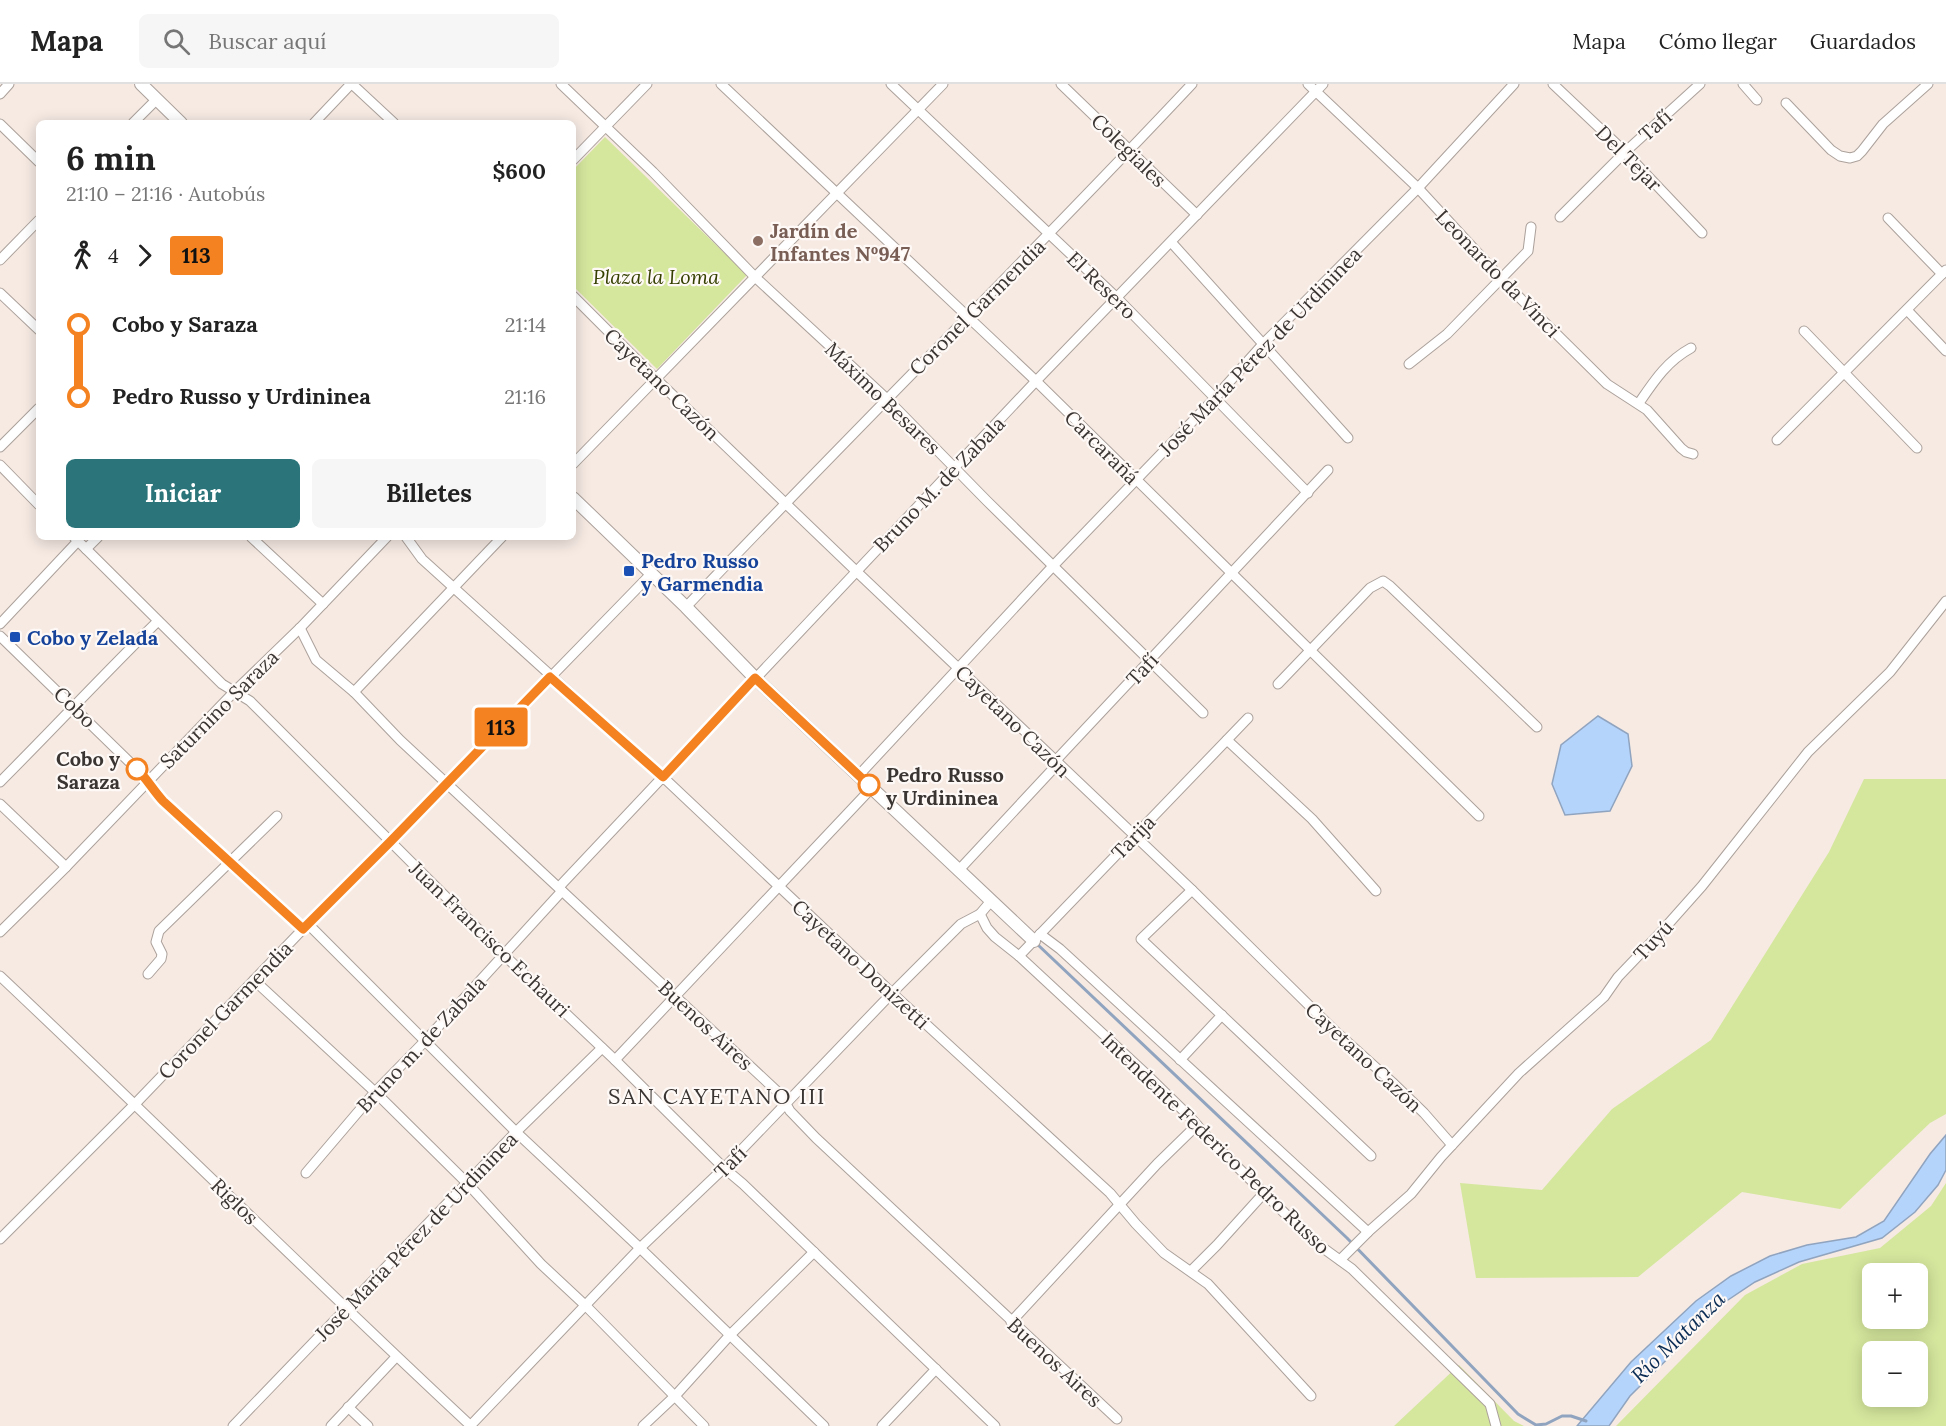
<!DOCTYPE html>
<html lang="es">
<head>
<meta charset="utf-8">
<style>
	body { margin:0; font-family:Lora,serif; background:#f6f6f6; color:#222; height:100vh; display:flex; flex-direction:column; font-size:22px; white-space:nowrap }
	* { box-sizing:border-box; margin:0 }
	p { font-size:20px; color:#767676 }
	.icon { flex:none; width:33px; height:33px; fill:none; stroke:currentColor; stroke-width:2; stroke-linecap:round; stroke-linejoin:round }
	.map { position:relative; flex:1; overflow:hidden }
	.sheet { position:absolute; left:36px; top:36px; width:540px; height:420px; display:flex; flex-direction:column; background:#fff; border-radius:9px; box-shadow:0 3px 15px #0003 }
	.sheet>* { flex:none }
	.badge { padding:0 12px; border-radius:4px; font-size:21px; line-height:39px }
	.controls { position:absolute; left:1862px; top:1179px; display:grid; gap:12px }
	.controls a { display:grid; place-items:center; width:66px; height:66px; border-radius:9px; background:#fff; box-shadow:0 3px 15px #0003; font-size:30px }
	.map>.badge { position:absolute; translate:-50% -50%; box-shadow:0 0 0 3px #fff }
	.legs { display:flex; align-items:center; gap:9px; height:66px; padding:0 30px; font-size:20px }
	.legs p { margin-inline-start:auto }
	.summary { display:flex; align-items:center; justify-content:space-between; height:102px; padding:0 30px }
	h1 { font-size:33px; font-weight:700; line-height:45px }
	.cta { display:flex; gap:12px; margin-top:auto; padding:12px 30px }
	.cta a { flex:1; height:69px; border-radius:9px; background:#2a747a; color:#fff; font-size:24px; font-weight:700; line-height:69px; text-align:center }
	.cta a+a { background:#f6f6f6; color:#222 }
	ul { padding:0 30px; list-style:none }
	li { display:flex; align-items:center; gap:21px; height:72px; font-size:22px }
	li i { display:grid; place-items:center; width:9px; height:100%; margin:0 8px; background:currentColor }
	li i::after { content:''; width:15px; height:15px; margin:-8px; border:4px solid; border-radius:50%; background:#fff }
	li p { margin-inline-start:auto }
	li:first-child i { background:linear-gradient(#0000 50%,currentColor 0) }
	li:last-child i { background:linear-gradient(currentColor 50%,#0000 0) }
	header { display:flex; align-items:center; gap:36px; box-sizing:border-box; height:84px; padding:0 30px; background:#fff; border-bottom:2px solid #e0e0e0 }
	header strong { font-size:28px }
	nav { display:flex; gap:33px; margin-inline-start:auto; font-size:21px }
	.search { width:420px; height:54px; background:#f6f6f6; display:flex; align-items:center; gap:15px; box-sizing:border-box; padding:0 21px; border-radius:9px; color:#767676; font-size:22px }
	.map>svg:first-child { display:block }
	.green { fill:#d5e79d; fill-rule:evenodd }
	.water { fill:#b5d4fb; stroke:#90a4bf; stroke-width:1.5 }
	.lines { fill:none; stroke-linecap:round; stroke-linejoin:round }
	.stream { stroke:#90a4bf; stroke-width:3 }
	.minor-casing { stroke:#aca19b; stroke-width:11 }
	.tertiary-casing { stroke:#aca19b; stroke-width:14 }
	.minor { stroke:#fff; stroke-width:9 }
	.tertiary { stroke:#fff; stroke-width:12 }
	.line-1-casing { stroke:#fff; stroke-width:14 }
	.line-1 { stroke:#f58220; stroke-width:9 }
	.education-dot { fill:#8d6e63; stroke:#fef9f6; stroke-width:2 }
	.transit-dot { fill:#1a4fb4; stroke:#fef9f6; stroke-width:2 }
	.stop-1-dot { fill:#fff; stroke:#f58220; stroke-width:3 }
	.labels { text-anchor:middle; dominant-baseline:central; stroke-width:4.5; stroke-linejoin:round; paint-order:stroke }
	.street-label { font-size:20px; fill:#3a3533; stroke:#fef9f6 }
	.education-label { font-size:20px; font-weight:bold; fill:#785e54; stroke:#fef9f6; text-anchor:start }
	.park-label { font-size:20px; font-style:italic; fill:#354000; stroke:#fef9f6 }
	.transit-label { font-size:20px; font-weight:bold; fill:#164399; stroke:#fef9f6; text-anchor:start }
	.stop-label { font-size:20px; font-weight:bold; fill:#3a3533; stroke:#fef9f6; text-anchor:end }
	.water-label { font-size:21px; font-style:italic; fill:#0b2d55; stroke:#fef9f6 }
	.quarter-label { font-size:22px; letter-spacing:1.5px; fill:#3a3533; stroke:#fef9f6 }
</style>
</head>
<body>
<header>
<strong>Mapa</strong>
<div class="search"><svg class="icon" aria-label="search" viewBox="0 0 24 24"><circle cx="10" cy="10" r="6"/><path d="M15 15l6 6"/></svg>Buscar aquí</div>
<nav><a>Mapa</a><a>Cómo llegar</a><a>Guardados</a></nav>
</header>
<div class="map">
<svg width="1946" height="1342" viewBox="0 0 1946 1342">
	<rect width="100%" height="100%" fill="#f6eae3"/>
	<g class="green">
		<polygon points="605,53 747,191 657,285 573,202 573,86"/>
		<polygon points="1864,695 1946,695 1946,1030 1930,1039 1840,1125 1742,1108 1638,1193 1476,1194 1460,1099 1542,1106 1612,1025 1711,956 1829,768"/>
		<path d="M 1946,1099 L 1946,1342 L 1616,1342 L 1745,1211 L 1802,1180 L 1880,1164 L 1931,1122 ZM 1872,1190 L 1917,1190 L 1917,1234 L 1872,1234 ZM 1872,1268 L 1917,1268 L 1917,1312 L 1872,1312 Z"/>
		<polygon points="1459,1281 1514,1337 1524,1342 1394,1342"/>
	</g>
	<g class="water">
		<polygon points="1598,632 1628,650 1632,682 1610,727 1565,731 1552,700 1561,661"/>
		<polygon points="1946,1051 1946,1086 1938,1101 1915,1128 1882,1154 1799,1178 1755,1198 1725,1218 1630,1312 1609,1342 1577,1342 1631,1278 1696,1217 1731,1192 1770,1172 1807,1161 1856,1153 1884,1137 1930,1070"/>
	</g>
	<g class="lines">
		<polyline class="stream" points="1037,860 1347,1154 1518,1330 1536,1341 1546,1340 1562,1332 1571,1332 1586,1337"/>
		<g class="minor-casing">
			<g id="minor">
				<polyline points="352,0 394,39"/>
				<polyline points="561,0 653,88 755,193 887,315 987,417 1203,629"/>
				<polyline points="721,0 1036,297 1479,732"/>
				<polyline points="891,0 1117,214 1308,409"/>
				<polyline points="1061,0 1197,131"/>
				<polyline points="1308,0 1418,104 1511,205 1607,300 1647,326 1681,364 1686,368 1693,370"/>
				<polyline points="1553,0 1625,68 1702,149"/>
				<polyline points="1743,0 1757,16"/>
				<polyline points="0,10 9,0"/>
				<polyline points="1786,19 1831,66 1840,72 1850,74 1857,72 1862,67 1883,40 1928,0"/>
				<polyline points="133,39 156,16"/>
				<polyline points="314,39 351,0"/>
				<polyline points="0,40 39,78"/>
				<polyline points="573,76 647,0"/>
				<polyline points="1560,133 1625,68 1700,0"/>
				<polyline points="1888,134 1942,190"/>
				<polyline points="1171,158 1348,354"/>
				<polyline points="0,176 39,136"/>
				<polyline points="0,209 39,246"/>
				<polyline points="573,212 657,296 856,487 1192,806 1333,945 1392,998 1424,1029 1452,1061"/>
				<polyline points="1907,226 1946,267"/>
				<polyline points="1804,247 1917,364"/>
				<polyline points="1409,280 1447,250 1528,167 1531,143"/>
				<path d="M 1639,319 C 1654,297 1667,277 1691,264"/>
				<polyline points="1777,356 1946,186"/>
				<polyline points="0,363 39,324"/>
				<polyline points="573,380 943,0"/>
				<polyline points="0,381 39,421"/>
				<polyline points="74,453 222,600 250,617 504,871 615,976 724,1084 743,1100 995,1342"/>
				<polyline points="251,453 323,520"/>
				<polyline points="406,453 422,475 663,693 892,909 1110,1109 1136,1140 1164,1169 1208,1200 1311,1312"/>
				<polyline points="86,465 98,453"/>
				<path d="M 686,523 C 853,347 1026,177 1192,0"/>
				<polyline points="0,540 78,457"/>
				<polyline points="300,544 316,576 354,608 400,656 780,1010 790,1027 816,1054 1117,1335"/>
				<polyline points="0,552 148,696 153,705 163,717 303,845"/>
				<polyline points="1278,600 1370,504 1383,497 1390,502 1537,643"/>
				<polyline points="354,608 502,453"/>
				<polyline points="1227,656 1312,735 1376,807"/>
				<polyline points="859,691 1054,481 1214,315 1264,259 1418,104 1514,0"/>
				<path d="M 0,698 C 53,645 104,590 158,537"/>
				<polyline points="0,720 66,783"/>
				<polyline points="958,787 1052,686 1059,673 1328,386"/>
				<polyline points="559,803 1036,297 1323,0"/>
				<polyline points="1192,806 1141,855 1371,1072"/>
				<polyline points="980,830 987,844 995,853 1019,872 1144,988 1191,1034 1210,1056 1312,1156 1352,1185 1490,1320 1496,1342"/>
				<polyline points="308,840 516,1048 640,1164 824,1342"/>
				<polyline points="0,848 66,783 234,608 300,544 387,453"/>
				<polyline points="1040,850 1060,865 1368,1148"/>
				<polyline points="1019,872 1248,634"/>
				<polyline points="148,890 161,875 162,870 156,858 159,847 277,732"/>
				<path d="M 0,892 C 158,1041 312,1194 471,1342"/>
				<polyline points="254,896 375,1008 467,1099 541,1180 586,1222 704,1342"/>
				<polyline points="615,976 866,710 871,703"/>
				<polyline points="1180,976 1222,931"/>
				<polyline points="306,1089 375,1008 426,956 562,807"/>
				<polyline points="0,1155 135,1020 303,845 390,758 651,490"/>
				<polyline points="1340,1176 1368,1148 1411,1110 1441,1073 1519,989 1604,913 1618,893 1662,847 1702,802 1808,668 1890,588 1946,517"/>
				<polyline points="1191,1187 1217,1161 1264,1109"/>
				<polyline points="1011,1238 1157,1080 1197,1041"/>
				<polyline points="348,1323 368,1342"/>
				<polyline points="233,1342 516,1048 602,964"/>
				<polyline points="331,1342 396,1273"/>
				<polyline points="470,1342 640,1164 724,1084 892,909 961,840 980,830 991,817"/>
				<polyline points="643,1342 675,1312 730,1251 814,1168"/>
				<polyline points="882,1342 936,1285"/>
			</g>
		</g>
		<g class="tertiary-casing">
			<g id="tertiary">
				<polyline points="141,0 181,39"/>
				<polyline points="573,414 686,523 755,594 1034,857"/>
			</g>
		</g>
		<use href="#minor" class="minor"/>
		<use href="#tertiary" class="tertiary"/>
	</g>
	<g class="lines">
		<g class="line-1-casing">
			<path id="line-1" d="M 137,685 C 147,695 153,706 163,717 L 303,845 L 390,758 L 550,593 L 663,693 L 755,594 L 869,701"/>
		</g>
		<use href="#line-1" class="line-1"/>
	</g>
	<circle class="education-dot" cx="758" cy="157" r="6"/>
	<g class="transit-dot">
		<rect x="623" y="481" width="12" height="12" rx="3"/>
		<rect x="9" y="547" width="12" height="12" rx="3"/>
	</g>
	<g class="stop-1-dot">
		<circle cx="137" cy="685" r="10"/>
		<circle cx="869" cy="701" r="10"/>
	</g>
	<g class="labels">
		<g class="street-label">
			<text transform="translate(1655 41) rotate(-42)">Tafí</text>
			<text transform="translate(1129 66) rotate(44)">Colegiales</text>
			<text transform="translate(1629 74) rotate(45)">Del Tejar</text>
			<text transform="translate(1498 189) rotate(46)">Leonardo da Vinci</text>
			<text transform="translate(1102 201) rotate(44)">El Resero</text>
			<text transform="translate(977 223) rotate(-45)">Coronel Garmendia</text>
			<text transform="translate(1260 267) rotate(-46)">José María Pérez de Urdininea</text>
			<text transform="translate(662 300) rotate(44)">Cayetano Cazón</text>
			<text transform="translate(883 314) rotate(44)">Máximo Besares</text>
			<text transform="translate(1102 363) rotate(45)">Carcarañá</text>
			<text transform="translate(939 400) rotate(-46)">Bruno M. de Zabala</text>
			<text transform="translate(1142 585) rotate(-47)">Tafí</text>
			<text transform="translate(75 623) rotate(44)">Cobo</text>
			<text transform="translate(219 625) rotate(-45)">Saturnino Saraza</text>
			<text transform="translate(1013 637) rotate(44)">Cayetano Cazón</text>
			<text transform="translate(1133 753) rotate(-46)">Tarija</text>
			<text transform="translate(490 855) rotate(44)">Juan Francisco Echauri</text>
			<text transform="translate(1653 856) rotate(-47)">Tuyú</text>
			<text transform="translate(861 880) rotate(43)">Cayetano Donizetti</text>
			<text transform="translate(225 926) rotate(-46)">Coronel Garmendia</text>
			<text transform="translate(706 941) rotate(43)">Buenos Aires</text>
			<text transform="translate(421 960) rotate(-47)">Bruno m. de Zabala</text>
			<text transform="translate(1364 973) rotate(43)">Cayetano Cazón</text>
			<text transform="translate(1216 1059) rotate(44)">Intendente Federico Pedro Russo</text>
			<text transform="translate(730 1078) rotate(-45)">Tafí</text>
			<text transform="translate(235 1117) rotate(44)">Riglos</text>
			<text transform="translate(416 1152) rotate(-46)">José María Pérez de Urdininea</text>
			<text transform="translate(1055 1278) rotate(43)">Buenos Aires</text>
		</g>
		<g class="education-label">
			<text x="770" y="146">Jardín de<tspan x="770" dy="23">Infantes Nº947</tspan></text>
		</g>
		<g class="park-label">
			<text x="656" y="192">Plaza la Loma</text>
		</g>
		<g class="transit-label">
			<text x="641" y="476">Pedro Russo<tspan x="641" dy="23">y Garmendia</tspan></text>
			<text x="27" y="553">Cobo y Zelada</text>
		</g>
		<g class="stop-label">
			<text x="120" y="674">Cobo y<tspan x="120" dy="23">Saraza</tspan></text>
			<text x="886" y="690" text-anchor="start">Pedro Russo<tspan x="886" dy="23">y Urdininea</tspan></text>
		</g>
		<g class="water-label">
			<text transform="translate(1678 1253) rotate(-44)">Río Matanza</text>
		</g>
		<g class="quarter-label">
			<text x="717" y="1012">SAN CAYETANO III</text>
		</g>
	</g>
</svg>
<div class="controls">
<a>+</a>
<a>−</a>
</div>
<b class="badge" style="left:501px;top:643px;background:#f58220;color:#111">113</b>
<section class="sheet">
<div class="summary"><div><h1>6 min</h1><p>21:10 – 21:16 · Autobús</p></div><b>$600</b></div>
<div class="legs"><svg class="icon" aria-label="walk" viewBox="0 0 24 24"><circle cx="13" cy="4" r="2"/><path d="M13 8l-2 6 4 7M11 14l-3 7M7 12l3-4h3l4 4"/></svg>4<svg class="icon" aria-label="forward" viewBox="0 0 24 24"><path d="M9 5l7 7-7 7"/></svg><b class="badge" style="background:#f58220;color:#111">113</b></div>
<ul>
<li><i style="color:#f58220"></i><b>Cobo y Saraza</b><p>21:14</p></li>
<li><i style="color:#f58220"></i><b>Pedro Russo y Urdininea</b><p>21:16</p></li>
</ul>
<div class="cta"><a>Iniciar</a><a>Billetes</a></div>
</section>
</div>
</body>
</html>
